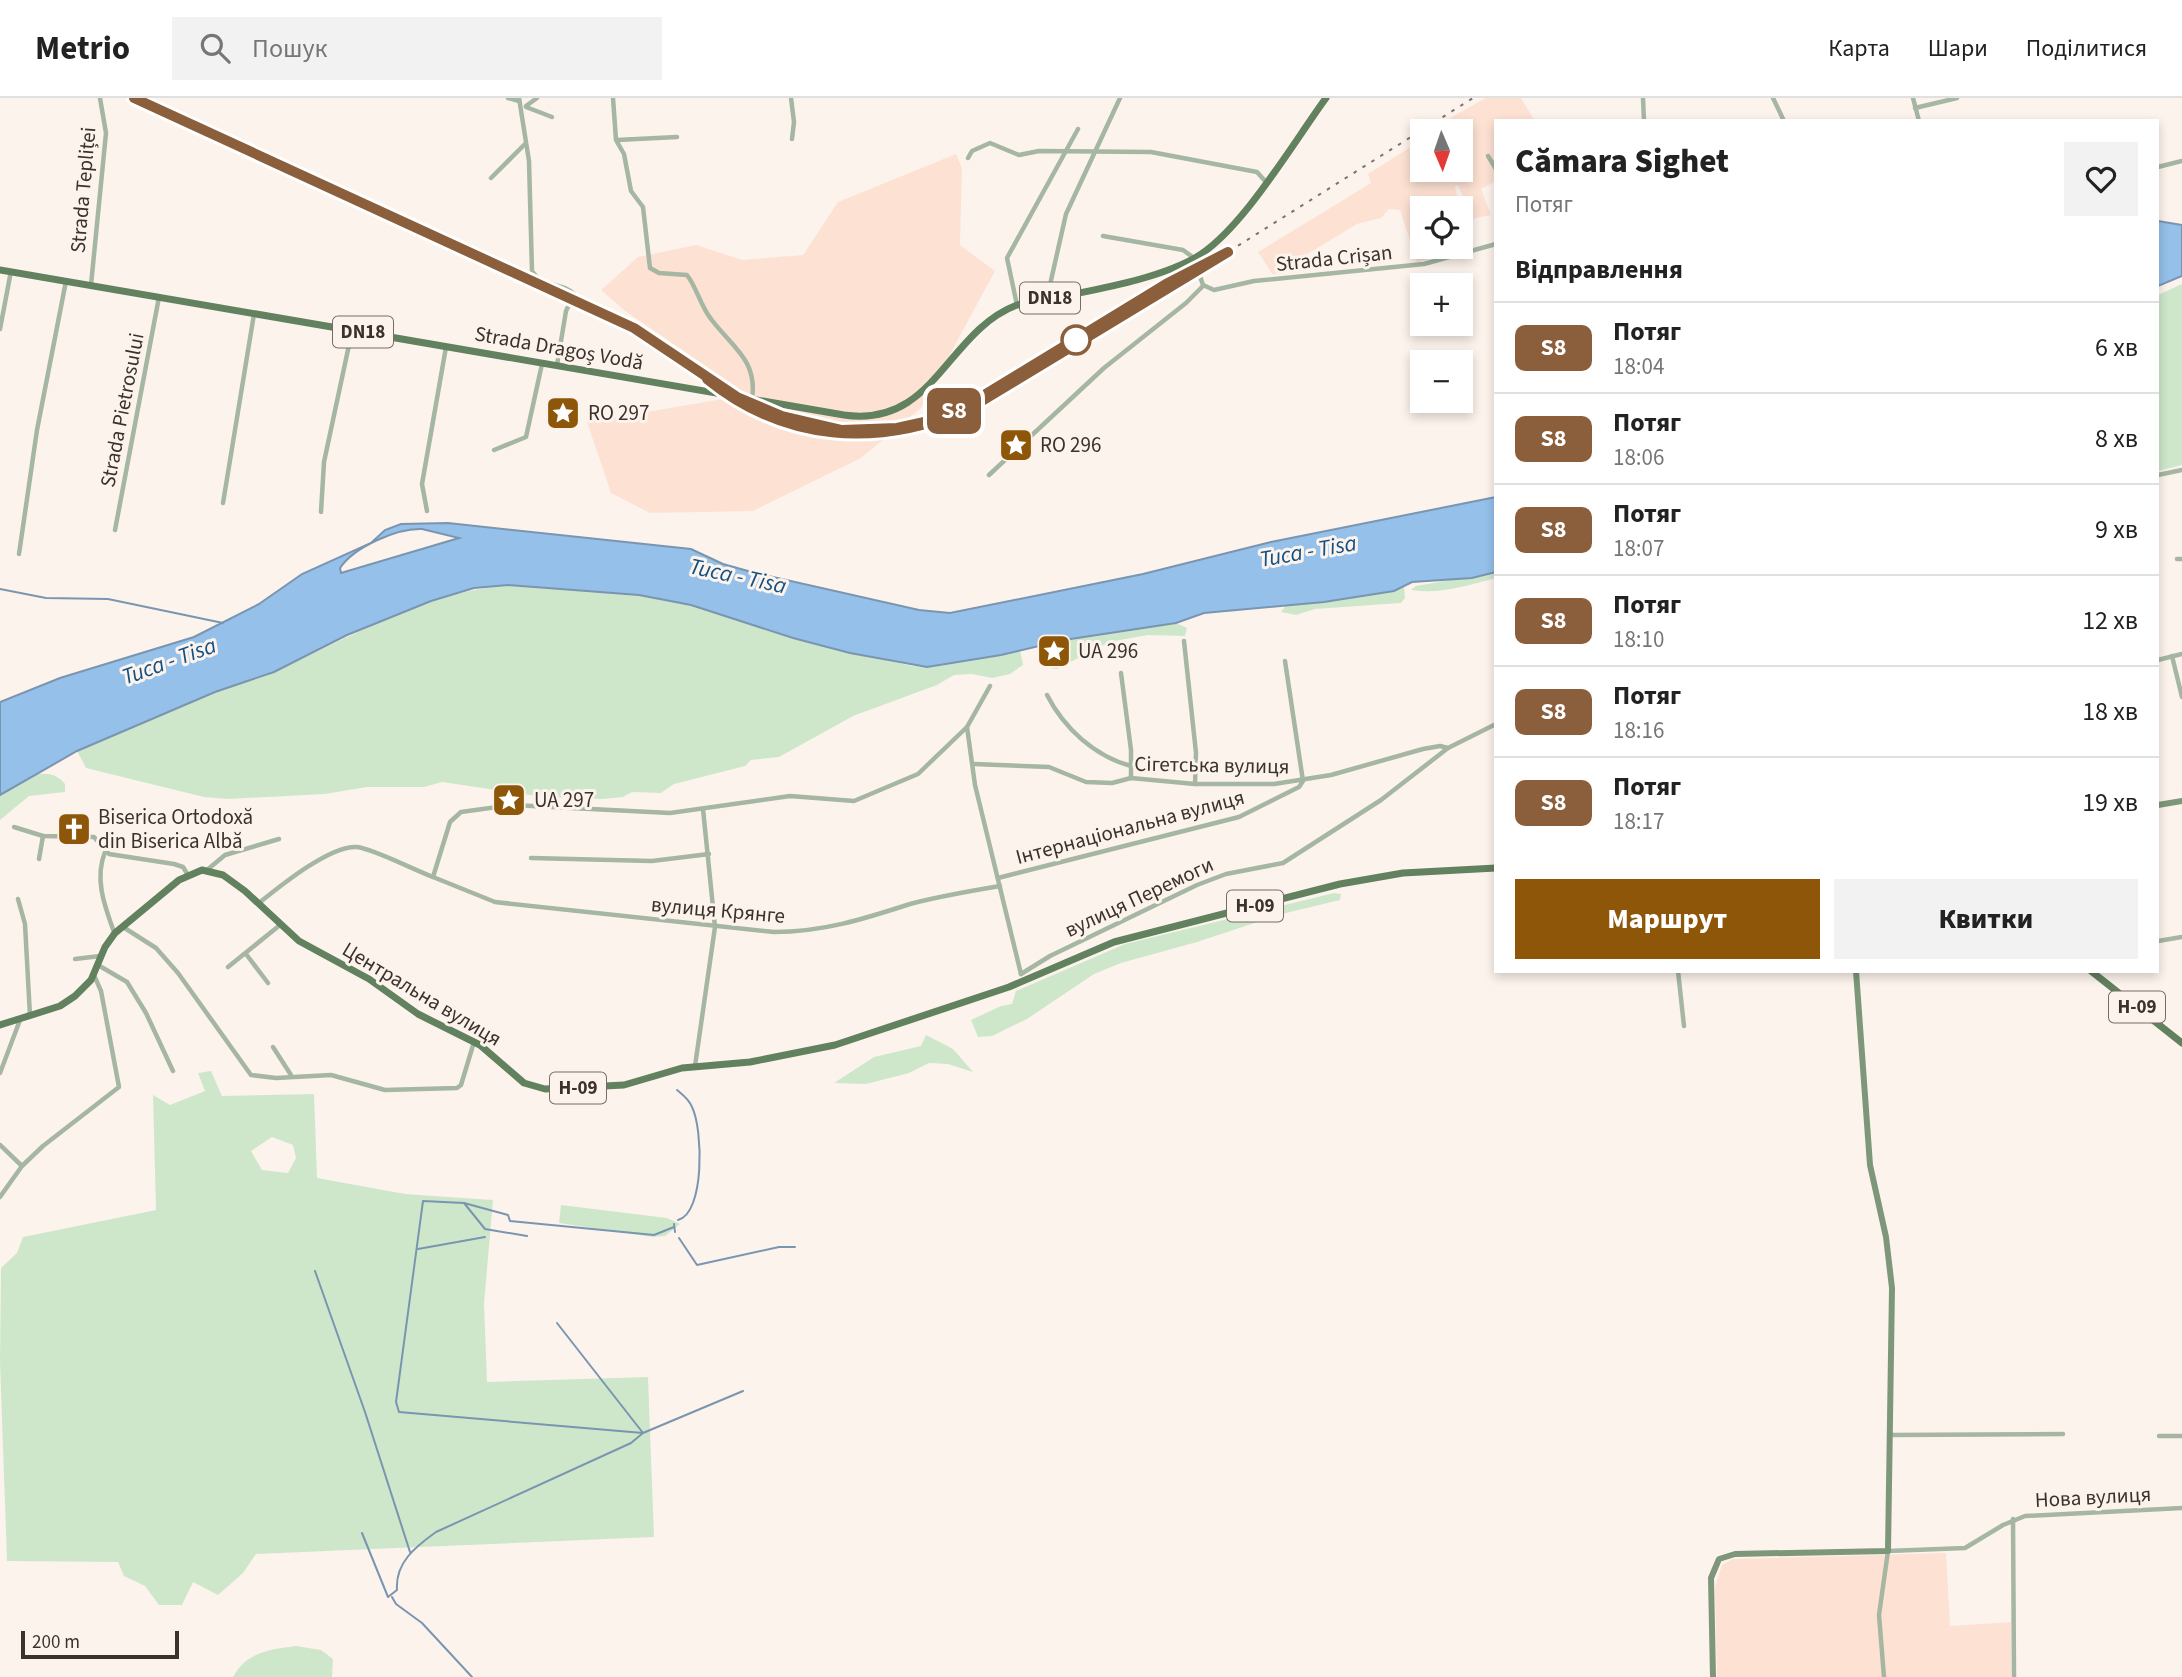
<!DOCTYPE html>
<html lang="uk">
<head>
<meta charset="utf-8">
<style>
	body { margin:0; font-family:"Source Sans 3",sans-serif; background:#f2f2f2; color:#222; height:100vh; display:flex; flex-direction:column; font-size:26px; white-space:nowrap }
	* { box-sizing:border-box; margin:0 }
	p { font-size:23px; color:#767676 }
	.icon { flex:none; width:38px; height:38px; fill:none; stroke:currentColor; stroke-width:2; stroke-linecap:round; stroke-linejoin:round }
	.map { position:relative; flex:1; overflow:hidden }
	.panel { position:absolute; left:1494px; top:21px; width:665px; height:854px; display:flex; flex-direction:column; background:#fff; border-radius:0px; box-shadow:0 4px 10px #0003 }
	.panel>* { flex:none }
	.badge { padding:0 14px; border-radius:10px; font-size:24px; line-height:46px }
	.needle { width:46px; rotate:178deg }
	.buttons { position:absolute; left:1410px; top:21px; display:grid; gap:14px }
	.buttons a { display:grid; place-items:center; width:63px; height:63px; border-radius:0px; background:#fff; box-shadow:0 4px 10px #0003; font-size:35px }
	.scale { position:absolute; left:21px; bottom:18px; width:158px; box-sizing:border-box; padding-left:7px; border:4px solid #3c322c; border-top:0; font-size:19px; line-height:24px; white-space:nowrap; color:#3c322c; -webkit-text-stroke:5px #fdf3ed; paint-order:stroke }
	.map>.badge { position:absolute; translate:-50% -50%; box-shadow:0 0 0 4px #fff }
	h2 { padding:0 21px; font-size:26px; line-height:63px }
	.round { display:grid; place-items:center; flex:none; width:74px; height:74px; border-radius:0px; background:#f2f2f2 }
	.head { display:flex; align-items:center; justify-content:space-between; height:119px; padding:0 21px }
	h1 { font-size:33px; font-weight:800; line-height:52px }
	.action { display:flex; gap:14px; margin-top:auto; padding:14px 21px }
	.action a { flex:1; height:80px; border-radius:0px; background:#8d5609; color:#fff; font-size:28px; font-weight:800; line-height:80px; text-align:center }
	.action a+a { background:#f2f2f2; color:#222 }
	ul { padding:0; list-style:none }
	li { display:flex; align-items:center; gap:21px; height:91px; padding:0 21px; border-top:2px solid #e0e0e0 }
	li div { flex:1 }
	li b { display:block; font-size:26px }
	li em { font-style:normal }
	li .badge { min-width:77px; font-weight:700; text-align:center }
	header { display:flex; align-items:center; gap:42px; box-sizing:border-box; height:98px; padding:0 35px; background:#fff; border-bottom:2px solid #e0e0e0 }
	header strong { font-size:33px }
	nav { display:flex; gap:38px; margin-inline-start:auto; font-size:24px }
	.search { width:490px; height:63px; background:#f2f2f2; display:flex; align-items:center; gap:18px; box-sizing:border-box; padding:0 24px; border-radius:0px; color:#767676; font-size:26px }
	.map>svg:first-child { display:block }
	.built { fill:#fde2d3 }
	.green { fill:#cee7cb; fill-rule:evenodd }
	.water { fill:#95c0e9; stroke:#7a95b0; stroke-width:2; fill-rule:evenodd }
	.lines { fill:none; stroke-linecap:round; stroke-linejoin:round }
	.stream { stroke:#7a95b0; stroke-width:2 }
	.street { stroke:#a5b6a2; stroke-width:4.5 }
	.secondary { stroke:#7e977a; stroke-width:6 }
	.primary { stroke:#62815e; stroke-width:7 }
	.rail { stroke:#7c726c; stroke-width:2; stroke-dasharray:3.5 7; stroke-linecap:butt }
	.line-casing { stroke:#fff; stroke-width:16 }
	.line { stroke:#8b5e3c; stroke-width:10 }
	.stop-dot { fill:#fff; stroke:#8b5e3c; stroke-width:3.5 }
	.labels { text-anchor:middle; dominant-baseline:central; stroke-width:6; stroke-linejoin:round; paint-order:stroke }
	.shield { fill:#fdf3ed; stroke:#766c66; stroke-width:2 }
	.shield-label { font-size:19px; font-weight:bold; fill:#3c322c }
	.street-label { font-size:21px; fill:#3c322c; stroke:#fdf3ed }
	.poi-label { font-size:21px; fill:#3c322c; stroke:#fdf3ed; text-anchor:start }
	.water-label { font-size:23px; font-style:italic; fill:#115184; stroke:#fdf3ed }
</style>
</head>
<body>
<header>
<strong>Metrio</strong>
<div class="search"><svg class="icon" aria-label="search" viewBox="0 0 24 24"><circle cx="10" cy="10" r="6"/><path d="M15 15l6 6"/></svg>Пошук</div>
<nav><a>Карта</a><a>Шари</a><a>Поділитися</a></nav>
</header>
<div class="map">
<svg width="2182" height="1579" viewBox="0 0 2182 1579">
	<rect width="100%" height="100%" fill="#fdf3ed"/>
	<g class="built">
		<polygon points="1486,0 1521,0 1535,23 1496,23 1496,83 1481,91 1491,117 1472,121 1458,87 1455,88 1460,110 1423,110 1423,149 1461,149 1461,116 1471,149 1417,164 1400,112 1389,111 1381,120 1357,126 1273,177 1258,154 1371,85 1368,76 1423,41 1423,72 1461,72 1461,33 1435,33 1452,19"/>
		<polygon points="956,56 962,70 960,147 995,173 921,310 861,360 753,413 650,415 611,395 587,324 723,301 735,288 625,213 601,192 638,159 696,147 742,162 803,157 838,104"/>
		<polygon points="1946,1455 1950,1528 2011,1524 2011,1579 1717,1579 1715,1489 1722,1467 1733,1461"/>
	</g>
	<g class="green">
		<polygon points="2182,186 2182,367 2158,373 2158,197"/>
		<path d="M 1496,474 L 1496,480 C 1469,487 1439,497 1411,492 L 1416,488 Z"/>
		<path d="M 508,487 L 639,497 L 691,507 L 793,541 L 912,568 L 927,569 L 1020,552 L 1023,567 L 1010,576 L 992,580 L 972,576 L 954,577 L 937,587 L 853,618 L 779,659 L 751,662 L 745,668 L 674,686 L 661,695 L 632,694 L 623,699 L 603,701 L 544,699 L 442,684 L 424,689 L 367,689 L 325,696 L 228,701 L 204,699 L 86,670 L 77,653 C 122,633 168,613 214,594 C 234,587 255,583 275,574 C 350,539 423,495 508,487 Z"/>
		<polygon points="1404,487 1405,500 1401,505 1315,511 1296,517 1281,514 1287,506 1383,495"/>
		<polygon points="1176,525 1187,530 1185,538 1148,537 1109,544 1057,571 1050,570 1038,547"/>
		<path d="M 39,676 C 50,675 58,677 65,686 L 65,694 L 29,698 L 0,722 L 0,697 L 22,682 Z"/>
		<polygon points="1334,795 1341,796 1340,802 1282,816 1197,844 1121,865 1094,876 1027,921 992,938 978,939 971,922 1001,908 1012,906 1016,893 1125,846"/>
		<polygon points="926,937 953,951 973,974 948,966 929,965 909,975 866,986 834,985 874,959 921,948"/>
		<path d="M 211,973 L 222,998 L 314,996 L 317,1080 L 405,1096 L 493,1102 L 484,1206 L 487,1284 L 648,1279 L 654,1439 L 256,1456 L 243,1475 L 218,1497 L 193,1484 L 182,1507 L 159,1507 L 145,1488 L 124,1478 L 118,1464 L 7,1463 L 0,1264 L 1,1170 L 17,1155 L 23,1139 L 156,1112 L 153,997 L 170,1007 L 205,993 L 198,975 ZM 272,1039 L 293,1047 L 296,1060 L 288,1075 L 262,1072 L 251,1053 Z"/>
		<polygon points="561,1107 667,1120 680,1126 665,1138 652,1139 559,1125"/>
		<path d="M 296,1548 L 321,1552 L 333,1561 L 332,1579 L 233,1579 C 246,1554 271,1551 296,1548 Z"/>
	</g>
	<g class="water">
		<polygon points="2158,123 2182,127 2182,178 2158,188"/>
		<path d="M 1496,399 L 1496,474 L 1472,480 L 1412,484 L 1394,493 L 1324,504 L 1204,515 L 1176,525 L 1064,542 L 1001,557 L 927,569 L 850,555 L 793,540 L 691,507 L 639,497 L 508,487 L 474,490 L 431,503 L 347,537 L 274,574 L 215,594 L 77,653 L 0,697 L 0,604 L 60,580 L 194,539 L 259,506 L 302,476 L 371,445 L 385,432 L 401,426 L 448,425 L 691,451 L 723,466 L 755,475 L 919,512 L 950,515 L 1143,476 L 1271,444 ZM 422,431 L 459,440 L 341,475 L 340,470 C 354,449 397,430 422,431 Z"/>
	</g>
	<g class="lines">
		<g class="stream">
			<polyline points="0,491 46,500 108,501 223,525"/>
			<path d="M 677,992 C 683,997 689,1001 692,1009 C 703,1031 705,1115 678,1122"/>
			<polyline points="464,1105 423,1103 396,1304 399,1314 643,1335 557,1225"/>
			<polyline points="674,1126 675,1134"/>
			<polyline points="527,1138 485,1131 464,1105 508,1117 510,1123 654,1137 674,1129"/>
			<polyline points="679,1140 697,1167 779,1149 795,1149"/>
			<polyline points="418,1151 485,1139"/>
			<polyline points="315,1173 365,1314 410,1454"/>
			<path d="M 362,1435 L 388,1499 L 397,1492 C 395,1465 415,1449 436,1434 L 631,1345 L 643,1335 L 743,1293"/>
			<polyline points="392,1499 396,1506 422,1525 472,1579"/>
		</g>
		<g class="street">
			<polyline points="508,0 519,3"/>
			<path d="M 519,0 L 529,63 L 532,173 C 542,190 563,184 574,196 L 566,213 L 557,267"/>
			<path d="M 613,0 L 616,42 L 624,56 L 631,93 L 643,109 L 650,170 L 659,175 L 687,177 C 697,190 700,207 711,221 C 732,249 758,262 752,301"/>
			<polyline points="791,0 794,24 792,41"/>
			<polyline points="1643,0 1644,23"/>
			<polyline points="1773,0 1784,23"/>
			<polyline points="1913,0 1919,23"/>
			<polyline points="526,8 537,0"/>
			<polyline points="526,9 552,19"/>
			<polyline points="1915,10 1957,0"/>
			<polyline points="617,42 677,39"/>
			<polyline points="1488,58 1496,71"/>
			<polyline points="968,60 972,53 990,45 1019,57 1039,53 1151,54 1257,74 1265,83"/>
			<polyline points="2158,69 2182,63"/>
			<polyline points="491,80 525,46"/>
			<polyline points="1103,138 1183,152 1194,160 1203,187 1214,192 1254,183 1424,166 1496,146"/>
			<polyline points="91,187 106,35 100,0"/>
			<polyline points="1047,200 1066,116 1120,0"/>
			<polyline points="1017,207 1007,160 1078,31"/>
			<polyline points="0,231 11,173"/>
			<polyline points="494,352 526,339 542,266"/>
			<polyline points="989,377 1104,270 1186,205 1203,188"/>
			<polyline points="2158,377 2182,372"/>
			<polyline points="223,405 254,216"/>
			<polyline points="427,413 422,386 446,249"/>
			<polyline points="321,414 324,364 352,233"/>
			<polyline points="115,432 159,199"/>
			<polyline points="19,456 37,332 66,183"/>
			<polyline points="2177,461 2182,461"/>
			<polyline points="1184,543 1196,655 1195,686"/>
			<polyline points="2172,558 2182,599"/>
			<polyline points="2158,562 2182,556"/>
			<polyline points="1121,575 1131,652 1131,680"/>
			<path d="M 1047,597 C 1064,630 1094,658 1131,668"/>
			<polyline points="967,629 975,687 1021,876"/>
			<polyline points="974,666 1049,669 1086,684 1112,685 1131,680 1195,686 1274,686 1331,677 1423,651 1440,648 1448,650"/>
			<polyline points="14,729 43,738 94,739 109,756 174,766 183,769 188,777"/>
			<path d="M 105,754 C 94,781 105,809 114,834"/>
			<polyline points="531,760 652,763 709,756"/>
			<polyline points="39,761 43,738"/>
			<polyline points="207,772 225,757 279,741"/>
			<path d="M 433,779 L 495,804 L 774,834 C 823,834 864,821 910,806 C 940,798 970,793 1000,788"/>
			<polyline points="998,780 1239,719 1299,689 1303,683 1285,563"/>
			<polyline points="18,801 25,826 30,918"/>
			<path d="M 259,805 C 279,789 330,747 357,749 C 374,751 414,772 433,779 L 450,724 L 461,714 L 512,707 L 670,715 L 790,698 L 854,703 L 918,676 L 967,629 L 990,588"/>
			<polyline points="123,829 156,850 178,875 251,977 276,980 331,977 385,992 457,990 461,987 474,944"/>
			<polyline points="2158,843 2182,839"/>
			<polyline points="246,856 268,885"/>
			<polyline points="75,861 100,858"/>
			<polyline points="98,867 127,884 146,915 173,973"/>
			<polyline points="228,869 280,827"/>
			<polyline points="1678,873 1684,928"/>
			<polyline points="1021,876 1050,858 1197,787 1226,776 1283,765 1381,702 1448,650 1496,626"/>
			<polyline points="273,949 291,977"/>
			<polyline points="695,968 715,829 703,711"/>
			<polyline points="0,975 20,922"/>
			<polyline points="0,1047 22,1068"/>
			<polyline points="0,1099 22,1068 43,1048 119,989 101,893 94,877"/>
			<polyline points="1889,1337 2063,1336"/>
			<polyline points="2159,1338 2182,1338"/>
			<polyline points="2013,1421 2014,1579"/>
			<polyline points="1884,1579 1879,1517 1888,1453 1965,1450 2003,1427 2025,1418 2182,1410"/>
		</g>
		<g class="secondary">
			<polyline points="2158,707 2182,703"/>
			<polyline points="1713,1579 1711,1480 1719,1461 1735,1456 1888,1453 1892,1190 1886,1139 1870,1067 1856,873"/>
		</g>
		<g class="primary">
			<path d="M 0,172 L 844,317 C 935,330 946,234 1017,207 C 1070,196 1146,186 1193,161 C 1240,136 1293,45 1326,0"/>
			<polyline points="2091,873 2182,945"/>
			<polyline points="0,927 60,908 75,898 91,882 105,849 115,835 179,782 202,772 223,777 245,793 299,843 369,881 418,916 480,947 524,985 545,991 624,987 682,970 750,964 835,947 1009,889 1114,844 1340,786 1403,775 1496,770"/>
		</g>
		<polyline class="rail" points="134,0 634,230 737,299 806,326 869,333 929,323 966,308 1166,186 1228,154 1473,0"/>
	</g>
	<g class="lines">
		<g class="line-casing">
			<path id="line" d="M 134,0 L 634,230 L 737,299 L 782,318 L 842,332 L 897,330 L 929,323 L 966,308 L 1166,186 L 1228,154 L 967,312 C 876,349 786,345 707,281"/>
		</g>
		<use href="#line" class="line"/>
	</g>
	<defs>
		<g id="sight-square" transform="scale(1.75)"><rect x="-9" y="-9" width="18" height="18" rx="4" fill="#8d5609" stroke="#fdf3ed"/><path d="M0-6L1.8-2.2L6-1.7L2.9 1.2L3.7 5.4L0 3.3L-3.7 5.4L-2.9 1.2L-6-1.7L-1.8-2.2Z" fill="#fff"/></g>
		<g id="church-square" transform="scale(1.75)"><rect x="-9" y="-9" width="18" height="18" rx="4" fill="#8d5609" stroke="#fdf3ed"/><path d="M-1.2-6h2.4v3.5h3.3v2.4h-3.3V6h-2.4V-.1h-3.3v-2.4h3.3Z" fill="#fff"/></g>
	</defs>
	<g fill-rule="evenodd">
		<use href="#sight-square" x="563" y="315"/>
		<use href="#sight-square" x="1016" y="347"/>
		<use href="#sight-square" x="1054" y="553"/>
		<use href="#sight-square" x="509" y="702"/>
		<use href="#church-square" x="74" y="731"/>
	</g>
	<circle class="stop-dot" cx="1076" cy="242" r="14"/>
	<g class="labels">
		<g class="shield">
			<rect x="1020" y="184.5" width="60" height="31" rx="5"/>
			<rect x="333" y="218.5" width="60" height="31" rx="5"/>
			<rect x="1227" y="792.5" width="56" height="31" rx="5"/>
			<rect x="2109" y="893.5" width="56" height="31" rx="5"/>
			<rect x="550" y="974.5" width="56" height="31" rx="5"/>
		</g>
		<g class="shield-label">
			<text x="1050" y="200">DN18</text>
			<text x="363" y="234">DN18</text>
			<text x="1255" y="808">Н-09</text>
			<text x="2137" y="909">Н-09</text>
			<text x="578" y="990">Н-09</text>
		</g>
		<g class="street-label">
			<text transform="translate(83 92) rotate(-85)">Strada Tepliței</text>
			<text transform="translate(1334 160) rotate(-6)">Strada Crișan</text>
			<text transform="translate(559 250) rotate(10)">Strada Dragoș Vodă</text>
			<text transform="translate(122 312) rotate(-79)">Strada Pietrosului</text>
			<text transform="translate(1212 667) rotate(1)">Сігетська вулиця</text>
			<text transform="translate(1130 729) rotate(-15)">Інтернаціональна вулиця</text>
			<text transform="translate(1139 799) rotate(-25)">вулиця Перемоги</text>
			<text transform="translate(718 812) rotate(5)">вулиця Крянге</text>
			<text transform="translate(422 896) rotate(31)">Центральна вулиця</text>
			<text transform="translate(2093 1399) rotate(-3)">Нова вулиця</text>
		</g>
		<g class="poi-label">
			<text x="588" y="315">RO 297</text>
			<text x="1040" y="347">RO 296</text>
			<text x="1078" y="553">UA 296</text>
			<text x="534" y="702">UA 297</text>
			<text x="98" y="719">Biserica Ortodoxă<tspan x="98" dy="24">din Biserica Albă</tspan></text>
		</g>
		<g class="water-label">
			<text transform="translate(1308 453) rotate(-10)">Тиса - Tisa</text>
			<text transform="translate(738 478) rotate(12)">Тиса - Tisa</text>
			<text transform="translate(169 563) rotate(-20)">Тиса - Tisa</text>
		</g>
	</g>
</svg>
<div class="buttons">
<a><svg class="needle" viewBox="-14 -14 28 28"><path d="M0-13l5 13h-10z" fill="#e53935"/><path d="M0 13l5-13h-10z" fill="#767676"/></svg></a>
<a><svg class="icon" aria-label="locate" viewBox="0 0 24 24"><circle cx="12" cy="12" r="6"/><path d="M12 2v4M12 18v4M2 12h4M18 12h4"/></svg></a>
<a>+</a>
<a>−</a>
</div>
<div class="scale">200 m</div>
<b class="badge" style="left:954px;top:313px;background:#8b5e3c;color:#fff">S8</b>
<section class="panel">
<div class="head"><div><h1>Cămara Sighet</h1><p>Потяг</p></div><a class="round"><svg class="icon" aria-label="heart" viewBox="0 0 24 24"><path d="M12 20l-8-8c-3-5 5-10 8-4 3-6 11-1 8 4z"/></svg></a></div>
<h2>Відправлення</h2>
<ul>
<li><span class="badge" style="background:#8b5e3c;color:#fff">S8</span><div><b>Потяг</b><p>18:04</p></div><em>6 хв</em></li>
<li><span class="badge" style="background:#8b5e3c;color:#fff">S8</span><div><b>Потяг</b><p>18:06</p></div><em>8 хв</em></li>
<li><span class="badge" style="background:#8b5e3c;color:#fff">S8</span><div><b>Потяг</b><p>18:07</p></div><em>9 хв</em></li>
<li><span class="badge" style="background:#8b5e3c;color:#fff">S8</span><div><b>Потяг</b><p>18:10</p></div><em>12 хв</em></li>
<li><span class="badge" style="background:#8b5e3c;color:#fff">S8</span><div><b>Потяг</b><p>18:16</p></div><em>18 хв</em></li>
<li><span class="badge" style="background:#8b5e3c;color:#fff">S8</span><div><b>Потяг</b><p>18:17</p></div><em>19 хв</em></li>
</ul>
<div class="action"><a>Маршрут</a><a>Квитки</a></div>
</section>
</div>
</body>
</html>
